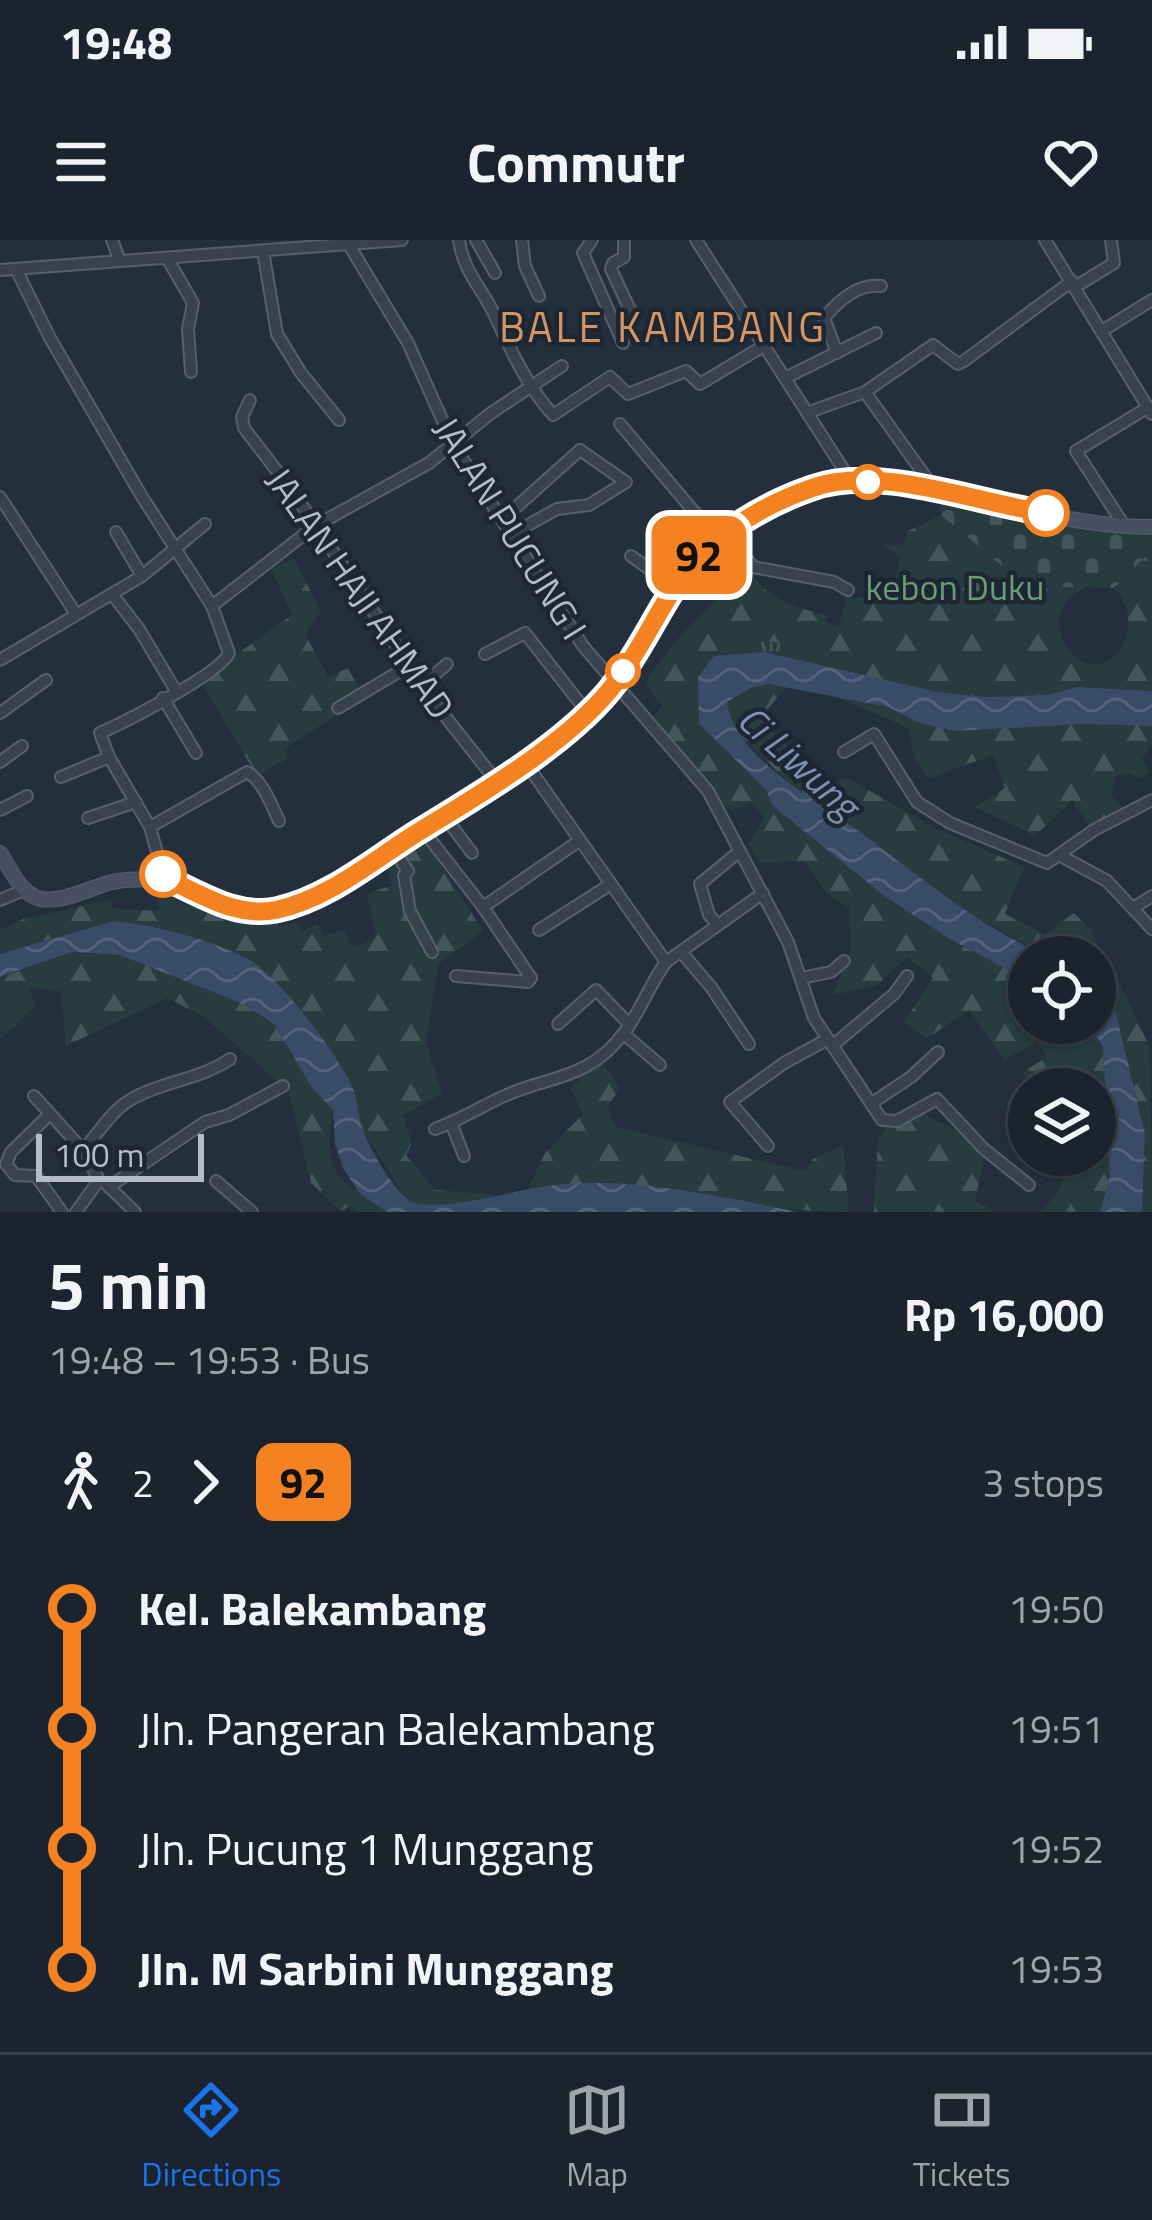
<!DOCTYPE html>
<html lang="en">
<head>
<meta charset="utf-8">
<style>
	body { margin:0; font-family:"Titillium Web",sans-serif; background:#282f3a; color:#f1f3f6; height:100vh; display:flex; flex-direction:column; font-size:45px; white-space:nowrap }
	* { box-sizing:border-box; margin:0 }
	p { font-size:39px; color:#a0a4aa }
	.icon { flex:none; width:66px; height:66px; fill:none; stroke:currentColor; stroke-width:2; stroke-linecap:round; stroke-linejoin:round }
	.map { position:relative; height:972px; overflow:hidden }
	.drawer { display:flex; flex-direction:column; background:#1b232e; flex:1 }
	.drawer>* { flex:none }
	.badge { padding:0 24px; border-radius:18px; font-size:42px; line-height:78px }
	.tools { position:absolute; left:1008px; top:696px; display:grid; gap:24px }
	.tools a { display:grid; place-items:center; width:108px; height:108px; border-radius:50%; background:#1b232e; box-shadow:0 3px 9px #0004,0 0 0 3px #39404a; font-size:60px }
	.scale { position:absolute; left:36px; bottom:30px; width:168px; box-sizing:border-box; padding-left:12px; border:6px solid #b4bcc9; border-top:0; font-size:33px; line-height:42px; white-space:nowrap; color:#b4bcc9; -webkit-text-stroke:9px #1d2633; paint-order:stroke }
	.map>.badge { position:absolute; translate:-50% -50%; box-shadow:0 0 0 6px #fff }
	.legs { display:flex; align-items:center; gap:18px; height:132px; padding:0 48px; font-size:39px }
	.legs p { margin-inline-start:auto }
	.overview { display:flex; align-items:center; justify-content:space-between; height:204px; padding:0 48px }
	h1 { font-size:66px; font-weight:700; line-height:90px }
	ul { padding:0 48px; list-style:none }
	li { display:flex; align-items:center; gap:42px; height:120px; font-size:45px }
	li i { display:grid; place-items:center; width:18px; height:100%; margin:0 15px; background:currentColor }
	li i::after { content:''; width:30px; height:30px; margin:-15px; border:9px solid; border-radius:50%; background:#1b232e }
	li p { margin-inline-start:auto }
	li:first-child i { background:linear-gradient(#0000 50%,currentColor 0) }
	li:last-child i { background:linear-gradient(currentColor 50%,#0000 0) }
	.status { display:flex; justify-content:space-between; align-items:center; height:84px; padding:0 60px; background:#1b232e; direction:ltr }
	.status svg { height:33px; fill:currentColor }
	header { display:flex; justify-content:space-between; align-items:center; height:156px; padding:0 48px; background:#1b232e; font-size:54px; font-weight:700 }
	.dock { display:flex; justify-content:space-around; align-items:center; height:168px; border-top:3px solid #39404a; background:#1b232e; font-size:33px; color:#a0a4aa }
	.dock a { display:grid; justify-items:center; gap:6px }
	.dock .active { color:#1a73e8 }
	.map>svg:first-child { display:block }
	.grass { fill:url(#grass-tufts) }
	.forest { fill:url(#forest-firs) }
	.cemetery { fill:url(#cemetery-stones) }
	.water { fill:url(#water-waves) }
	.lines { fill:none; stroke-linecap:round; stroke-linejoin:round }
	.street-casing { stroke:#565f6c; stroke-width:14 }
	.secondary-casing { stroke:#565f6c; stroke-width:16 }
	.street { stroke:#38414e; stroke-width:10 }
	.secondary { stroke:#465061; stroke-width:14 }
	.line-1-casing { stroke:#fff; stroke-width:27 }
	.line-1 { stroke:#f58220; stroke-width:18 }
	.stop-1-dot { fill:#fff; stroke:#f58220; stroke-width:6 }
	.labels { text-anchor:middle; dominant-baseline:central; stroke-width:9; stroke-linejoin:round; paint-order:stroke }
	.street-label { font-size:36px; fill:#b4bcc9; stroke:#1d2633 }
	.park-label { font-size:36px; fill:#6b9a76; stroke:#1d2633 }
	.water-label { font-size:39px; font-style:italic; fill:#7c92b1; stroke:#1d2633 }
	.quarter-label { font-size:42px; letter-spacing:3px; fill:#d59563; stroke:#1d2633 }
</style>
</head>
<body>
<div class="status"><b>19:48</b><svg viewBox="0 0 49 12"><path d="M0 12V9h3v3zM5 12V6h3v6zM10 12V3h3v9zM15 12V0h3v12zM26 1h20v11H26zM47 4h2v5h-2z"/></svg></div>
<header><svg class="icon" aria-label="menu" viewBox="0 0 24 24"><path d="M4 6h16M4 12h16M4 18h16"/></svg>Commutr<svg class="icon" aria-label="heart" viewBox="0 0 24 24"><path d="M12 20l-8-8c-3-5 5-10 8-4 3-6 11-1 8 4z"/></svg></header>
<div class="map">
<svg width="1152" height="972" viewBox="0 0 1152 972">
	<defs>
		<pattern id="grass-tufts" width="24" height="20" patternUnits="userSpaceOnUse" patternTransform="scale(3)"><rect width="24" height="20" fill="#263c3f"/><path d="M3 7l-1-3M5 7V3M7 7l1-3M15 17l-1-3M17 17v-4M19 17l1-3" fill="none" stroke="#435659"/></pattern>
		<pattern id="forest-firs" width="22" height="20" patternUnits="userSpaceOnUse" patternTransform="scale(3)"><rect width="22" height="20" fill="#263c3f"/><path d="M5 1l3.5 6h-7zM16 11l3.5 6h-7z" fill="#435659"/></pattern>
		<pattern id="cemetery-stones" width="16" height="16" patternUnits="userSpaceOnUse" patternTransform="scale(3)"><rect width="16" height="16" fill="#263c3f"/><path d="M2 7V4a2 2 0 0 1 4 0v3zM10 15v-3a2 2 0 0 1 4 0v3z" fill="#435659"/></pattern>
		<pattern id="water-waves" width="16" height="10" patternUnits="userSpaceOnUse" patternTransform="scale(3)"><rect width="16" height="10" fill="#394c67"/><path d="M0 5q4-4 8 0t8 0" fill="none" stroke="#53647b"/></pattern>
	</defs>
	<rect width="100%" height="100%" fill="#242f3e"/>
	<polygon class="grass" points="740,394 830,415 874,439 853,434 705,431 699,423"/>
	<g class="forest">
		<path d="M 941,275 L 1026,346 L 1087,347 C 1072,353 1061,364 1059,382 C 1059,392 1062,401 1068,409 C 1106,456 1152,386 1114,348 L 1152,310 L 1152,451 L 1077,447 L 1047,455 L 985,457 L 938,452 L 874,439 L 830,415 L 740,394 L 699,423 L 705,431 L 698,438 L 699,485 L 766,550 L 773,566 L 883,655 L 948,698 L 1029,741 L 1029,783 L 1087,783 L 1103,807 L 1110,935 L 1100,972 L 1039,972 C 1056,957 1070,939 1062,915 L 1095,915 L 1095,849 L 1033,849 L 1023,832 L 1047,817 L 1037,802 L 1004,820 L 969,770 L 926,799 L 904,782 L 933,738 L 907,717 L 876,746 L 833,755 L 851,709 L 849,668 L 826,652 L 804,621 L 760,623 L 749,604 L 764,577 L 751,563 L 734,570 L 711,564 L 650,479 L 663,467 L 645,443 C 672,401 710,362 750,332 C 769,361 796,366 827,376 L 825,382 L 839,386 L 848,351 L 851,359 L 864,357 L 896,337 L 900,317 L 881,304 L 903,305 L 908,291 Z"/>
		<polygon points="294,319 321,371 305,394 328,437 348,428 364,457 284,509 288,518 257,536 200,440 292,375 271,328"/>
		<path d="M 768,444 L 786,447 L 767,470 L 774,496 L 769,500 L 774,505 L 783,500 C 801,518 801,541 821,556 L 830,543 L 847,538 L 937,589 L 1024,627 L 1005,674 L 1045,694 L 1074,673 L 1092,690 L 1095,702 L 1121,745 L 1150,808 L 1152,972 L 1142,972 L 1145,893 L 1114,766 L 1095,747 L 1095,717 L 1049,717 L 947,661 L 861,593 L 792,546 L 738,493 L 729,477 L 727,462 L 751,448 Z"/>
		<polygon points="835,456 890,467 953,491 1086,484 1152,485 1152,504 1142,519 1150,532 1139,538 1129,533 1116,536 1111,556 1124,568 1091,588 1072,560 1035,596 975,567 1005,548 993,515 929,538 915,521 908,488"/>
		<path d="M 423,590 L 425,601 L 483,691 L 438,724 L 426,803 L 442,854 L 403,875 L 412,903 L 406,915 L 435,950 L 495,955 L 458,968 L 434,970 L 407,960 L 362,889 L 354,851 L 187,696 L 114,681 L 0,714 L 0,690 L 23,679 L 111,660 L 111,668 L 158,671 L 159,653 C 197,668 235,690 275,671 L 279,687 L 297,682 L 303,691 L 317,684 L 324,696 L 345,689 L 349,703 L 358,707 L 376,697 L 367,654 L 392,645 L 383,617 Z"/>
		<path d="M 70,713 L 120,715 L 243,764 L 274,784 L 312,848 L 333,870 C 324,937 333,936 387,972 L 356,972 L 351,966 L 340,971 L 311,943 L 289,852 L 206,778 L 167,758 L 66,806 L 61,751 L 29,748 L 36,765 L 0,799 L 0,738 Z"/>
		<path d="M 601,818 L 620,848 L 608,866 L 615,887 L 805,931 L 813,919 L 843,905 L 849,972 C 741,972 637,934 528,949 L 545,913 L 583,874 L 571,849 Z"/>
		<polygon points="922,868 928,877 957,890 985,914 975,960 995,972 874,972 878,899 899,872 913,875"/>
	</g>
	<polygon class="cemetery" points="939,252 1152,295 1152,310 1114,348 1026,346 941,275"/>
	<g class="water">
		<path d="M 764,412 L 938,452 L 985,457 L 1047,455 L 1077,447 L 1152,451 L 1152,486 L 1086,484 L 953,491 L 917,482 L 889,467 L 768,444 L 751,448 L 727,462 C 734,518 821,563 863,594 C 927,643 974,682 1048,717 L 1029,717 L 1029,741 L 948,698 L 883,655 L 773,566 L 766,550 L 699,484 L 698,437 L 714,416 Z"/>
		<path d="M 114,681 C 159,686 205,698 246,718 C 277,733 341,818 354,851 C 358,863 358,876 362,887 C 368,906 395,954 412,962 C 447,972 513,950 554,945 C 632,936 722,957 799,972 L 387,972 L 360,954 L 343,928 L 335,904 L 333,870 L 312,848 L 274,784 L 243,764 L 120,715 L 72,712 L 0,737 L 0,714 Z"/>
		<polygon points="1095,747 1114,766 1145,893 1142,972 1100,972 1110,935 1103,807 1087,783 1095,783"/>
	</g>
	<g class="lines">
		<g class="street-casing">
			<g id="street">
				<polyline points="112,0 120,21"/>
				<polyline points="346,0 408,103 453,204 583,406 708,551 788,702 814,778 882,880 897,881 937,859 984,909 1029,945"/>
				<path d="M 459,0 C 463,32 483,49 495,76 C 511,111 527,146 553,175 L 610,137 L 628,154 L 686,131 L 700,144 L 765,105"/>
				<polyline points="476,0 495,33"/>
				<polyline points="522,0 525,26 539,56"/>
				<polyline points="592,0 583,13 623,103"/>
				<polyline points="624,0 624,17 613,23 611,29 632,74"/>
				<polyline points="696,0 851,241"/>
				<polyline points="1045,0 1152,174"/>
				<polyline points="263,11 277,94 301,133 339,180"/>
				<polyline points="167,18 193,63 188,89 191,132"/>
				<path d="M 16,29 L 50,98 L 141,255 L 212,366 L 229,413 C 221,433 125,482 100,493 L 109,517 L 150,587 L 164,638"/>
				<polyline points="0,30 402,0"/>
				<polyline points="1075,47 1114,23 1111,0"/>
				<polyline points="1102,91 1152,60"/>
				<path d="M 837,113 L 824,78 C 838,61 858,43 881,46"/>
				<polyline points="787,137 876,93"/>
				<polyline points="865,152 935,250"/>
				<polyline points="250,160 242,177 244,188 293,252 437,466 497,542"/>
				<polyline points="809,172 865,152 933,105 958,124 964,121 1072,41"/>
				<polyline points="620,184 718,300"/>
				<polyline points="0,257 76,374"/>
				<polyline points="504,278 580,210 626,242 589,265 557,269 514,293"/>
				<polyline points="680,283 703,311"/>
				<polyline points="1125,287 1076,211 1147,168"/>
				<polyline points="116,292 142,336"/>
				<polyline points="728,293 753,327 834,342 848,350"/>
				<polyline points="631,316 675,347"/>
				<polyline points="112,354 139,389 176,451"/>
				<polyline points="212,366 315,286 429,223 491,173 562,126"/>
				<polyline points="485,414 525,393 587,472"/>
				<polyline points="0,420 142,336 205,284"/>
				<polyline points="423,445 447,424"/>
				<polyline points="163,458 196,513"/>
				<polyline points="338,468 410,425"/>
				<polyline points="0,473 46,440"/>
				<polyline points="844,512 874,494 917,562 950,583 1047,623 1094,590 1152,560"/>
				<polyline points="0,522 22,506"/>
				<polyline points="61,537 109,517"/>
				<polyline points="0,570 27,556"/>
				<polyline points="445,577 472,613"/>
				<polyline points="88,578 136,562"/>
				<path d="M 150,587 L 247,532 C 263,541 271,564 279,581"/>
				<polyline points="422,589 483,667 531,738 528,742 456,736"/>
				<polyline points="393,609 408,631 404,635 410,671 432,712"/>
				<polyline points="1061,616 1107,641 1152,689"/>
				<polyline points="0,660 26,649"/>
				<polyline points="483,667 579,601"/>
				<polyline points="1133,668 1152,656"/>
				<polyline points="718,685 709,675 700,644 735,615"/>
				<polyline points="539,690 611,644"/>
				<polyline points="682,713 711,747 749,804"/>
				<polyline points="666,722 763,653"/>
				<polyline points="801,738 831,732 844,721"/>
				<polyline points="558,784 596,750 629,784"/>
				<polyline points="624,794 660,825"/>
				<polyline points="832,806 894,754 907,736"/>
				<polyline points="34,856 83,910 99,940 76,972"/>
				<polyline points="872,863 911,837 938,812"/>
				<polyline points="50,874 11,912 6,924 15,935 36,936 62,972"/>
				<polyline points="451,883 464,916"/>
				<path d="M 435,889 C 459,880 479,868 502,857 C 549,835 587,841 623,794 C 640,773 649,745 666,722 L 525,522"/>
				<polyline points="768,906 730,862 784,823 826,800"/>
				<path d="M 83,910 C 98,894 111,871 130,860 C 162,841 199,840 230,819"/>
				<polyline points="216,941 252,972"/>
				<polyline points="107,945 135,972"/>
				<polyline points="109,947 205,882 229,875 283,846"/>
			</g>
		</g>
		<g class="secondary-casing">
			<path id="secondary" d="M 0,613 C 8,625 19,649 33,656 C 54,668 91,647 112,642 C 126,639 143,639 158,639 C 170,639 180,646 191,652 C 217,665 248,676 278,669 C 331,656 376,617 421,590 C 483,553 573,499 616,442 C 638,413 654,379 674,348 C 706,300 757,268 811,248 C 871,227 956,256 1017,269 C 1060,278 1108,287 1152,287"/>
		</g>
		<use href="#street" class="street"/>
		<use href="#secondary" class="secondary"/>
	</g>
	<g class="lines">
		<g class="line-1-casing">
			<path id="line-1" d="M 163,634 L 164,638 C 201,653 234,678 276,670 C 329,659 376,618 420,591 C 482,553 573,500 616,442 C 638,413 654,379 674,348 C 706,300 757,267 812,248 C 880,224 976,263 1046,273"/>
		</g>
		<use href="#line-1" class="line-1"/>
	</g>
	<g class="stop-1-dot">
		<circle cx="868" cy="242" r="15"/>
		<circle cx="1046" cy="273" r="21"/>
		<circle cx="623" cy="431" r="15"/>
		<circle cx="163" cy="634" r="21"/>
	</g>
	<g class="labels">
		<g class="street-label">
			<text transform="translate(511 288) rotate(58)">JALAN PUCUNG I</text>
			<text transform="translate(361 353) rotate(55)">JALAN HAJI AHMAD</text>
		</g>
		<g class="park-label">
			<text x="955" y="346">kebon Duku</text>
		</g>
		<g class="water-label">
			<text transform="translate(799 521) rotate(42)">Ci Liwung</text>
		</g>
		<g class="quarter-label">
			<text x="663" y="86">BALE KAMBANG</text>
		</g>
	</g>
</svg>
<div class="tools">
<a><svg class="icon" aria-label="locate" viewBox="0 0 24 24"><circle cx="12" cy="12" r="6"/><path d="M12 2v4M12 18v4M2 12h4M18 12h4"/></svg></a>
<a><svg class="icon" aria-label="layers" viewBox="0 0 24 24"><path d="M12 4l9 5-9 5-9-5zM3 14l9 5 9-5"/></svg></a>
</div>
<div class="scale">100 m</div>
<b class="badge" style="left:699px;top:315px;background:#f58220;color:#111">92</b>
</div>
<section class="drawer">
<div class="overview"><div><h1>5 min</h1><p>19:48 – 19:53 · Bus</p></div><b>Rp 16,000</b></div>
<div class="legs"><svg class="icon" aria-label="walk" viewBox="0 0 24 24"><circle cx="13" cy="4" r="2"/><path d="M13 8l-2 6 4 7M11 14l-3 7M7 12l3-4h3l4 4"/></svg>2<svg class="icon" aria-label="forward" viewBox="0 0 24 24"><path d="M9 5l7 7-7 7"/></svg><b class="badge" style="background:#f58220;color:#111">92</b><p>3 stops</p></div>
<ul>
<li><i style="color:#f58220"></i><b>Kel. Balekambang</b><p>19:50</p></li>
<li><i style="color:#f58220"></i><span>Jln. Pangeran Balekambang</span><p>19:51</p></li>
<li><i style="color:#f58220"></i><span>Jln. Pucung 1 Munggang</span><p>19:52</p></li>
<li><i style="color:#f58220"></i><b>Jln. M Sarbini Munggang</b><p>19:53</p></li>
</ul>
</section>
<nav class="dock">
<a class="active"><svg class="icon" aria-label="directions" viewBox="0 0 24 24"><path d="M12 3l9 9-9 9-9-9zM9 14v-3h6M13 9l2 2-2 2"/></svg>Directions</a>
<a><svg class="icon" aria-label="map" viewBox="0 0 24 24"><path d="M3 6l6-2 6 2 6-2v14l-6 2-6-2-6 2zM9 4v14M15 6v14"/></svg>Map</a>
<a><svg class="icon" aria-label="tickets" viewBox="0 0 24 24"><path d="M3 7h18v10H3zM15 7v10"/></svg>Tickets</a>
</nav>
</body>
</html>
